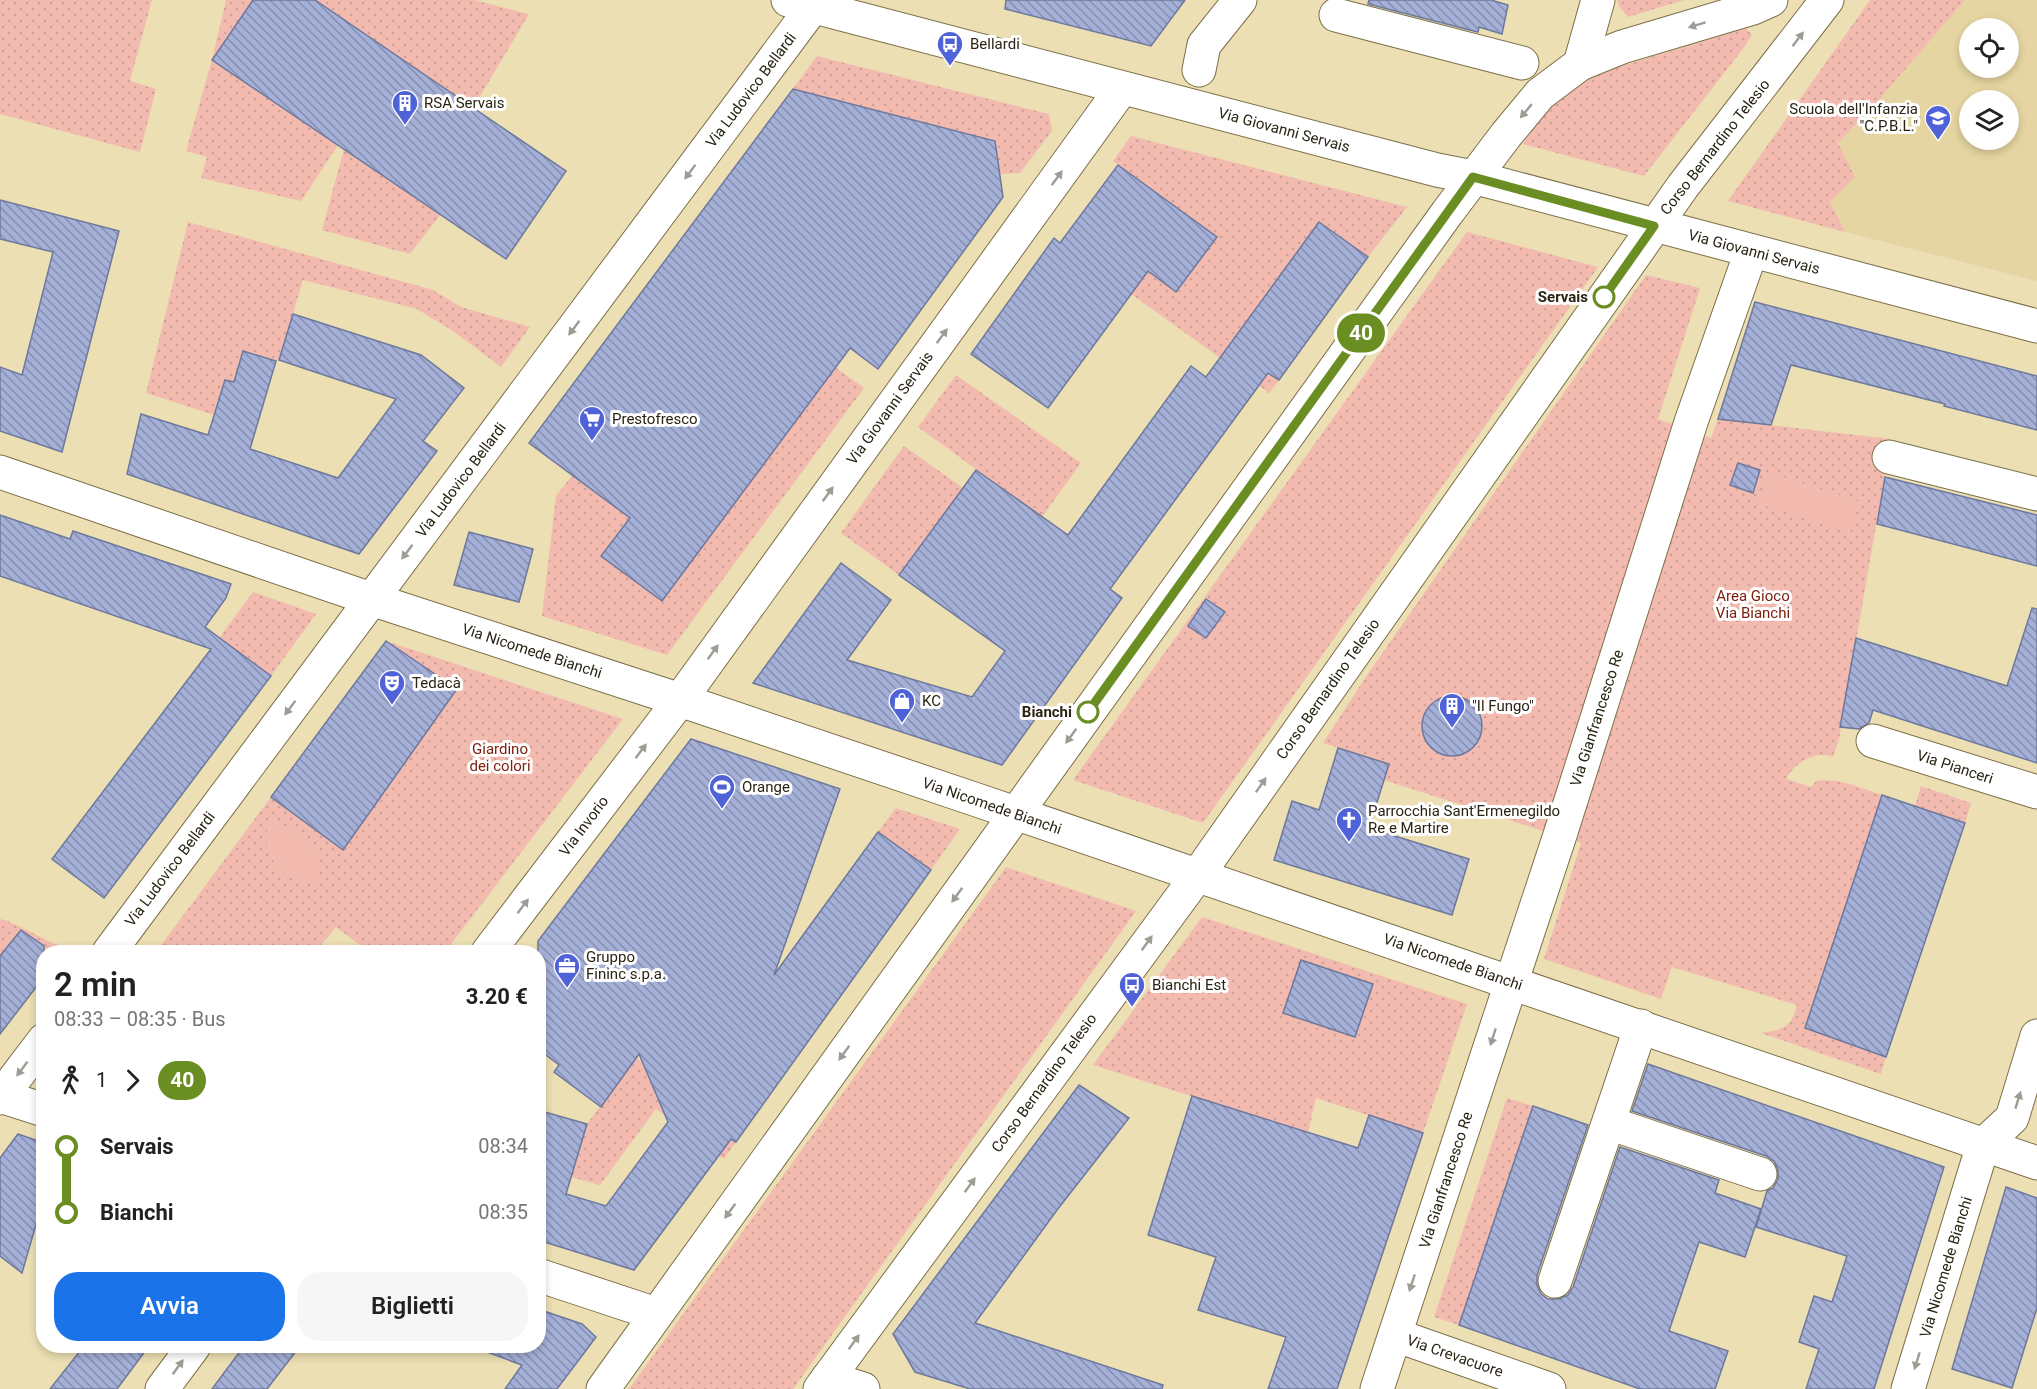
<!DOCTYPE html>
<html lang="it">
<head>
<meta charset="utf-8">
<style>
	body { margin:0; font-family:Roboto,sans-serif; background:#f6f6f6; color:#222; height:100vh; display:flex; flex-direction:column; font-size:22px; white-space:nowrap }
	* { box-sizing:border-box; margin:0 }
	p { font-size:20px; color:#767676 }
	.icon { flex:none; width:33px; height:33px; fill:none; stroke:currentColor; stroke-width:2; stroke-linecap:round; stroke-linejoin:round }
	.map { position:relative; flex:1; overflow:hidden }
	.drawer { position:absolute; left:36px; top:945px; width:510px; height:408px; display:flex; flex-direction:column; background:#fff; border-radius:24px; box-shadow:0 3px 9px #0003 }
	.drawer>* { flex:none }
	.badge { padding:0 12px; border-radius:20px; font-size:21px; line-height:39px }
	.buttons { position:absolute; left:1959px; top:18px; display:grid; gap:12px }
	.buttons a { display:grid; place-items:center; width:60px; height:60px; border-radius:50%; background:#fff; box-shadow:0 3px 9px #0003; font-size:30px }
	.map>.badge { position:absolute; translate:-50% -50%; box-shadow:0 0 0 3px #fff }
	.legs { display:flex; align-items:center; gap:9px; height:66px; padding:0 18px; font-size:20px }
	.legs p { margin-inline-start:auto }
	.overview { display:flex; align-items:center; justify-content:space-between; height:102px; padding:0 18px }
	h1 { font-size:33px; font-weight:600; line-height:45px }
	.action { display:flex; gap:12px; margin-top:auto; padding:12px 18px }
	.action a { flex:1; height:69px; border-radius:24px; background:#1a73e8; color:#fff; font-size:24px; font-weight:600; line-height:69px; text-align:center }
	.action a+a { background:#f6f6f6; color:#222 }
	ul { padding:0 18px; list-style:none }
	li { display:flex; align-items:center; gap:21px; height:66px; font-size:22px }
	li i { display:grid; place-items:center; width:9px; height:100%; margin:0 8px; background:currentColor }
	li i::after { content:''; width:15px; height:15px; margin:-8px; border:4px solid; border-radius:50%; background:#fff }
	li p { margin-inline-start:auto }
	li:first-child i { background:linear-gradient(#0000 50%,currentColor 0) }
	li:last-child i { background:linear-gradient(currentColor 50%,#0000 0) }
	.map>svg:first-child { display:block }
	.built { fill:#e5d5a2; fill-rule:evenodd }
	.green { fill:url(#green-dots) }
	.pitch { fill:#f3bbaf }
	.building { fill:url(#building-back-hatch); stroke:#6d789d; stroke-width:1.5 }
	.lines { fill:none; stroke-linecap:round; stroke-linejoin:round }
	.minor-casing { stroke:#7c6f48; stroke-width:35 }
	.minor { stroke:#fff; stroke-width:33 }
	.oneway { fill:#9f9c95 }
	.line-1-casing { stroke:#fff; stroke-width:14 }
	.line-1 { stroke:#6b8e23; stroke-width:9 }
	.stop-1-dot { fill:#fff; stroke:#6b8e23; stroke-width:3 }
	.labels { text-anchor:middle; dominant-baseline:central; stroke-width:6; stroke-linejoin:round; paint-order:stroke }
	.poi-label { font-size:15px; fill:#292413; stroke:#fff; text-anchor:start }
	.street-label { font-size:15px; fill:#292413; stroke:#fff }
	.stop-label { font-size:15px; font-weight:bold; fill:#292413; stroke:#fff; text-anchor:end }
	.park-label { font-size:15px; fill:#7e200f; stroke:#fff }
</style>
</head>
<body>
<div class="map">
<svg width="2037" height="1389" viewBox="0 0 2037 1389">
	<defs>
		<pattern id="green-dots" width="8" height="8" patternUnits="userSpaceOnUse" patternTransform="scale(1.5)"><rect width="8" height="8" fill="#f3bbaf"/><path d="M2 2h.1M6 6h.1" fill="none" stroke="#d0a196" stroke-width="1.8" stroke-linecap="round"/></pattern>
		<pattern id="building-back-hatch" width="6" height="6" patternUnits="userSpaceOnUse" patternTransform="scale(1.5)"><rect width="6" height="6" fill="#a5b0d8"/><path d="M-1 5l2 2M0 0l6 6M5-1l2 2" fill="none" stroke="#868fae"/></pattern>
	</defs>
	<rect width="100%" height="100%" fill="#ecdfb3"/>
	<path class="built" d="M 1965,0 L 2037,0 L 2037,281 L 1845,232 L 1830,202 L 1855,176 L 1838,143 L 1877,102 ZM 1970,28 L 2008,28 L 2008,68 L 1970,68 ZM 1970,100 L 2008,100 L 2008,140 L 1970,140 Z"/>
	<g class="green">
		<polygon points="0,0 152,0 130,81 156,89 140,152 0,114"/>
		<polygon points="226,0 253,0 338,145 301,201 201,178 207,157 186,151 212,60"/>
		<polygon points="315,0 474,0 529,14 473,108"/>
		<polygon points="1617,0 1684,0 1628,17 1620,8"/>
		<polygon points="1870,0 1965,0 1877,102 1838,143 1855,177 1830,202 1845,232 1728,201"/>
		<path d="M 1746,28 L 1752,35 L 1745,46 L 1644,176 L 1523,144 C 1547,107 1554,92 1596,74 Z"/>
		<polygon points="817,56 1049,114 1052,131 1020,173 1000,174 995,141 793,89"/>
		<polygon points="1131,136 1407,207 1368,257 1320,223 1230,345 1279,380 1269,393 1113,281 1129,258 1176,292 1217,237 1113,161"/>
		<polygon points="344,149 440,215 410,254 322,230"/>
		<polygon points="188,222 433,290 461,307 530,327 501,367 453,331 417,309 303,280 279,360 276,361 243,351 234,382 225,380 214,415 146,393"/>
		<polygon points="1467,232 1598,267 1203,823 1073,780"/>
		<path d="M 1646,275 L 1700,288 L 1658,419 L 1711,438 L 1718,419 L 1891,439 L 1839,739 L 1833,757 C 1815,750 1794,763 1786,779 L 1811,787 L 1816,781 C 1839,777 1861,788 1882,795 L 1805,1028 L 1886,1057 L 1881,1074 L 1761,1033 C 1783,1029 1791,1029 1797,1005 L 1672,967 L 1661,999 L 1544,959 L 1581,843 L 1384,780 L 1389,763 L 1323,743 L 1365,678 Z"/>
		<polygon points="835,367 864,388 667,655 542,616 556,496 572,476 630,518 602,556 662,601"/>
		<polygon points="956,375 1081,463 1042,517 918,427"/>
		<polygon points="904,446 963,488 899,575 841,533"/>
		<polygon points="253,592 316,614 271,676 219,638"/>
		<polygon points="386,641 623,719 445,952 369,952 336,927 315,952 156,952 271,797 344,849 456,689"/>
		<polygon points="1921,786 1971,803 1965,823 1915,806"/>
		<polygon points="896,808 960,829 931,870 878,832"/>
		<polygon points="1006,867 1136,911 793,1389 629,1389"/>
		<polygon points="1202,917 1467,1004 1423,1133 1316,1098 1308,1133 1093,1065"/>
		<polygon points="0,919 8,921 65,949 62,952 52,952 21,930 0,956"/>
		<polygon points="636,1058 642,1062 660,1103 683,1102 736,1142 724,1159 656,1109 600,1185 571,1177 587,1124"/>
		<polygon points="1507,1098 1533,1106 1459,1325 1434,1317"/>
	</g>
	<g class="pitch">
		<polygon points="1769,472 1860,502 1850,533 1759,504"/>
		<path d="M 276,824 C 297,828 333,858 316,882 C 311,882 306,883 301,882 C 278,877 259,846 269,825 Z"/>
	</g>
	<g class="building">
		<polygon points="253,0 315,0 566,171 506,259 212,60"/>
		<polygon points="1006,0 1185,0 1151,46 1005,9"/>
		<polygon points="1369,0 1491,0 1508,5 1502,34 1479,27 1478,32 1368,4"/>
		<polygon points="793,89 995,141 1003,197 878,369 850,348 662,601 601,556 630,518 529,443"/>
		<polygon points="1118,165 1217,237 1176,292 1148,271 1048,408 971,354 1054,238 1060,243"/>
		<polygon points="0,200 119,231 62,452 0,431 0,367 22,375 53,252 0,239"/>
		<polygon points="1319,222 1368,257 1279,380 1268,373 1110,589 1122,598 1002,765 753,683 841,563 891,600 847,660 972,697 1005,651 899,575 963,488 976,470 1068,535 1191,366 1206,377"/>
		<polygon points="1755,302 2037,376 2037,430 1944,406 1945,404 1791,365 1771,425 1718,419"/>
		<polygon points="293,314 421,355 464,388 423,441 437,451 359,554 127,474 141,414 208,435 225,380 234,382 243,351 276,361 250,449 338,478 396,399 279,360"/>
		<polygon points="1738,463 1760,470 1753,493 1730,485"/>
		<polygon points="1885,477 2037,515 2037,566 1877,524"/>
		<polygon points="0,515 70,539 73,531 231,584 226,598 205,627 271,676 104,898 52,859 211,649 0,576"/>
		<polygon points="469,532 533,549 519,602 454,585"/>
		<polygon points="1206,599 1225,612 1206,638 1188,626"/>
		<polygon points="2032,608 2037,609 2037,763 1873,710 1869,723 1859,729 1840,727 1856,638 2007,686"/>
		<polygon points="386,641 457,689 343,850 271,797"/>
		<circle cx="1452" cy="726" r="30"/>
		<polygon points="691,739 840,789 774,975 878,832 931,870 736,1142 731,1139 634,1270 538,1240 538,1110 587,1124 566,1194 606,1206 668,1122 639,1054 601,1107 554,1072 559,1065 538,1049 538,941"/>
		<polygon points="1338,748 1389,764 1369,828 1469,859 1452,915 1274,860 1292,801 1319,810"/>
		<polygon points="1882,795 1965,823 1886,1057 1805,1028"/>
		<polygon points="21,930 44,946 44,977 0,1034 0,956"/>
		<polygon points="1301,960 1373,984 1355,1037 1283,1013"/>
		<polygon points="1648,1064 1944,1167 1874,1389 1806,1389 1819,1349 1799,1342 1814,1296 1832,1302 1847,1256 1756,1227 1767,1191 1773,1188 1778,1179 1778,1170 1774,1161 1766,1156 1632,1111"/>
		<polygon points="1079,1085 1129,1118 1057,1210 975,1323 1163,1385 1162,1389 970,1389 915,1372 893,1334"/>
		<polygon points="1192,1096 1358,1148 1369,1115 1423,1133 1337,1389 1268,1389 1286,1337 1198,1310 1216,1257 1148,1235"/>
		<polygon points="1533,1106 1588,1125 1537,1275 1537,1285 1541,1294 1548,1299 1559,1299 1568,1295 1573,1287 1620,1147 1719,1180 1715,1193 1761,1209 1745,1257 1699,1242 1669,1331 1728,1351 1715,1389 1640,1389 1459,1325"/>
		<polygon points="18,1134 44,1143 44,1197 22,1273 0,1256 0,1158"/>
		<polygon points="2006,1187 2037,1198 2037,1308 2012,1388 1952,1369"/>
		<polygon points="538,1309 582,1324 596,1337 557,1389 505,1389 522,1365 476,1348 476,1346 538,1346"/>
		<polygon points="84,1346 149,1346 117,1389 50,1389"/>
		<polygon points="244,1346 300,1346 267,1389 212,1389"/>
	</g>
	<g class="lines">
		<g class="minor-casing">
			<g id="minor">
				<polyline points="788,0 1437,170 1473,177 2037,326"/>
				<polyline points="1336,15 1522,63"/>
				<polyline points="1580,64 1598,0"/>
				<polyline points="1199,70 1204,45 1240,0"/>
				<polyline points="1889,457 2037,494"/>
				<polyline points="0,472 371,599 680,700 977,800 2037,1163"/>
				<polyline points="1873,741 2037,792"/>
				<polyline points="109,952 818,0"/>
				<polyline points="488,952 680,700 1122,88"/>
				<polyline points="0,1096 44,1110"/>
				<polyline points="0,1098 44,1040"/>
				<polyline points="1609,1123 1760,1174"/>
				<polyline points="538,1275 656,1314"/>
				<polyline points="1555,1281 1641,1026"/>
				<polyline points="1395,1335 1549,1389"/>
				<polyline points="828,1378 863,1389"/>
				<polyline points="162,1389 194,1346"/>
				<polyline points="603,1389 1447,213 1506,135 1540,94 1580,64 1622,47 1753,8 1771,0"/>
				<polyline points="820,1389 1197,876 1683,186 1827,0"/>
				<polyline points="1377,1389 1560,835 1691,422 1751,252"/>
				<polyline points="1908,1389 1983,1145 2012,1118 2037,1036"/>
			</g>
		</g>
		<use href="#minor" class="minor"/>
	</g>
	<defs><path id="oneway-solid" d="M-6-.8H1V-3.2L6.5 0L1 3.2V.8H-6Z" transform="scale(1.5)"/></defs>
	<g class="oneway">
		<use href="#oneway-solid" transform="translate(1697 25) rotate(163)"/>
		<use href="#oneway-solid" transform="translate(1798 39) rotate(-53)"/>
		<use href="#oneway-solid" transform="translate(1526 111) rotate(130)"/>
		<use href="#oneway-solid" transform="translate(690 172) rotate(127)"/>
		<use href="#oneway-solid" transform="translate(1057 178) rotate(-54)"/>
		<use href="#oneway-solid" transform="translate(574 328) rotate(127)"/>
		<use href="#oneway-solid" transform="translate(942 336) rotate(-54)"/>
		<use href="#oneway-solid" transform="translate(828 494) rotate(-54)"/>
		<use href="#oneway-solid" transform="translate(407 552) rotate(127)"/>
		<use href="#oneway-solid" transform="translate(713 652) rotate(-54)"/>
		<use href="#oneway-solid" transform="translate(290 708) rotate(127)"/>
		<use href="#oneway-solid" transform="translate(1071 736) rotate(126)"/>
		<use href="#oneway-solid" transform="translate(641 751) rotate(-53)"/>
		<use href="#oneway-solid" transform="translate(1261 785) rotate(-55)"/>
		<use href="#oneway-solid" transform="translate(957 895) rotate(126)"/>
		<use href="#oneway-solid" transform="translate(523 906) rotate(-53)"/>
		<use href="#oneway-solid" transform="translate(1147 943) rotate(-54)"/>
		<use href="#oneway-solid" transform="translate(1493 1037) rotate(108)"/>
		<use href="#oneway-solid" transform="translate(844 1053) rotate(126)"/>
		<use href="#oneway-solid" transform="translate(22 1069) rotate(127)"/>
		<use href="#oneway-solid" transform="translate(2018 1100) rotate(-73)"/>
		<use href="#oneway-solid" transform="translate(970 1185) rotate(-54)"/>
		<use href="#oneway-solid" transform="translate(730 1211) rotate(126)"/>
		<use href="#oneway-solid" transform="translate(1412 1283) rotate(108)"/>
		<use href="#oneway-solid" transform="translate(854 1342) rotate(-54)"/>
		<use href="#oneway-solid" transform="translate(1917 1361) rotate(107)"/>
		<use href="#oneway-solid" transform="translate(178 1367) rotate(-54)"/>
	</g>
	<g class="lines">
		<g class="line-1-casing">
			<polyline id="line-1" points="1088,712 1473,177 1654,226 1604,297"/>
		</g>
		<use href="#line-1" class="line-1"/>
	</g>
	<defs>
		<g id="bus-pin" transform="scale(1.35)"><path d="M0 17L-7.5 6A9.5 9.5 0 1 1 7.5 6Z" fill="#5062d7" stroke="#fff"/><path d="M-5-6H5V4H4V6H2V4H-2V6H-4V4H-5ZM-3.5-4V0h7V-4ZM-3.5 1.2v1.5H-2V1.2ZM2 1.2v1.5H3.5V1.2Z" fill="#fff"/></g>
		<g id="building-pin" transform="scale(1.35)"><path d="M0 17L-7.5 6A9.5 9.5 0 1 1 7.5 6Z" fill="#5062d7" stroke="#fff"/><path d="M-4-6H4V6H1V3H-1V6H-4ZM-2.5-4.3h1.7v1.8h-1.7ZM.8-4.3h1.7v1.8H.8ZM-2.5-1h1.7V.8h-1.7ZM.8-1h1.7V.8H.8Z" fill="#fff"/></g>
		<g id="school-pin" transform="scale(1.35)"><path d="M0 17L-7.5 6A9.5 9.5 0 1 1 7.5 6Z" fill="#5062d7" stroke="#fff"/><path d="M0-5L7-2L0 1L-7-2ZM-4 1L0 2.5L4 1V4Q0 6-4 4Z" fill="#fff"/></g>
		<g id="supermarket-pin" transform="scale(1.35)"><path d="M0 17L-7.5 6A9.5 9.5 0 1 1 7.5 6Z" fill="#5062d7" stroke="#fff"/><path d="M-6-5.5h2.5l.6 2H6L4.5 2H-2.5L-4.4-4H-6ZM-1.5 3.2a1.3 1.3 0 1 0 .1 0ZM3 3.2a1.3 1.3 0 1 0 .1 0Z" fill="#fff"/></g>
		<g id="theatre-pin" transform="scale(1.35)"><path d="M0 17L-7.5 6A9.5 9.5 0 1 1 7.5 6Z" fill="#5062d7" stroke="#fff"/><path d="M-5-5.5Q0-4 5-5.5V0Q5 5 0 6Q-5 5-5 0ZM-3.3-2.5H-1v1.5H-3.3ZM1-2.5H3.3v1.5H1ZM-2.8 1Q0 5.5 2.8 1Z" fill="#fff"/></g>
		<g id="shop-pin" transform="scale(1.35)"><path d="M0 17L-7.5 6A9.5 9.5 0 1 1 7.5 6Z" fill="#5062d7" stroke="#fff"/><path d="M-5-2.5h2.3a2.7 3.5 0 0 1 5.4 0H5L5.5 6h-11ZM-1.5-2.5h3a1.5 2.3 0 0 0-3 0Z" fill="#fff"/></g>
		<g id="stadium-pin" transform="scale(1.35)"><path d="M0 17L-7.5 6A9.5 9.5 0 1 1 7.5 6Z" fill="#5062d7" stroke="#fff"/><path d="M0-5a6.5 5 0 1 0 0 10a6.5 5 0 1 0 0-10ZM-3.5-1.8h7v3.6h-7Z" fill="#fff"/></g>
		<g id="church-pin" transform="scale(1.35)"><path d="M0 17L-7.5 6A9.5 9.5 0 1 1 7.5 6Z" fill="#5062d7" stroke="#fff"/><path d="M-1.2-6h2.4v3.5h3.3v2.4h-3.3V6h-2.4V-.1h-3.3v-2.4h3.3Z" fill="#fff"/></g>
		<g id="office-pin" transform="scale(1.35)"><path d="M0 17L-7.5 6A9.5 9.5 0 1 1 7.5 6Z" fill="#5062d7" stroke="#fff"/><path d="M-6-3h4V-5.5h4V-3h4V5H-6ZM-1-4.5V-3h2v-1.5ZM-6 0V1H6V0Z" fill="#fff"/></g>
	</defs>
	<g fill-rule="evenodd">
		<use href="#bus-pin" x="950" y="44"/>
		<use href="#building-pin" x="405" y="103"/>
		<use href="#school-pin" x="1938" y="118"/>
		<use href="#supermarket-pin" x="592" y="419"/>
		<use href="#theatre-pin" x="392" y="683"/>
		<use href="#shop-pin" x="902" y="701"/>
		<use href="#building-pin" x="1452" y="706"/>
		<use href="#stadium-pin" x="722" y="787"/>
		<use href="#church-pin" x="1349" y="820"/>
		<use href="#office-pin" x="567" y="966"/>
		<use href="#bus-pin" x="1132" y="985"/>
	</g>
	<g class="stop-1-dot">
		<circle cx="1604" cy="297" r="10"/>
		<circle cx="1088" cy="712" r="10"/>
	</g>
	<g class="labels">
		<g class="poi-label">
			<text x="970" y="44">Bellardi</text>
			<text x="424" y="103">RSA Servais</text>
			<text x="1918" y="109" text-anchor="end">Scuola dell'Infanzia<tspan x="1918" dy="17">"C.P.B.L."</tspan></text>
			<text x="612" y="419">Prestofresco</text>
			<text x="412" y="683">Tedacà</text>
			<text x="922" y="701">KC</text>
			<text x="1472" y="706">"Il Fungo"</text>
			<text x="742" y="787">Orange</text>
			<text x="1368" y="811">Parrocchia Sant'Ermenegildo<tspan x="1368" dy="17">Re e Martire</tspan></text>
			<text x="586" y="957">Gruppo<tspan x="586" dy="17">Fininc s.p.a.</tspan></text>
			<text x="1152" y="985">Bianchi Est</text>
		</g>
		<g class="street-label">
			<text transform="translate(751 90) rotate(-53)">Via Ludovico Bellardi</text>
			<text transform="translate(1284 130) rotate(15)">Via Giovanni Servais</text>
			<text transform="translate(1715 147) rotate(-52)">Corso Bernardino Telesio</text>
			<text transform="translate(1754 252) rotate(15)">Via Giovanni Servais</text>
			<text transform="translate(890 408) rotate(-54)">Via Giovanni Servais</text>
			<text transform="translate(461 480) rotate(-53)">Via Ludovico Bellardi</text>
			<text transform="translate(532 651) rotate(18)">Via Nicomede Bianchi</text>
			<text transform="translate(1328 689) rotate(-55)">Corso Bernardino Telesio</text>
			<text transform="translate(1597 718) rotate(-72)">Via Gianfrancesco Re</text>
			<text transform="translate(1955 767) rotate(18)">Via Pianceri</text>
			<text transform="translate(992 806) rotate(19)">Via Nicomede Bianchi</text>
			<text transform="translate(584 826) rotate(-53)">Via Invorio</text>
			<text transform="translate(170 869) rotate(-53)">Via Ludovico Bellardi</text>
			<text transform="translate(1453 962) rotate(19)">Via Nicomede Bianchi</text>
			<text transform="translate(1044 1083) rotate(-54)">Corso Bernardino Telesio</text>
			<text transform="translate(1446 1180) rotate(-72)">Via Gianfrancesco Re</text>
			<text transform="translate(1946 1267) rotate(-73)">Via Nicomede Bianchi</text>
			<text transform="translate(1455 1356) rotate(19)">Via Crevacuore</text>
		</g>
		<g class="stop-label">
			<text x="1588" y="297">Servais</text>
			<text x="1072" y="712">Bianchi</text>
		</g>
		<g class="park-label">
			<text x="1753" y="596">Area Gioco<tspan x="1753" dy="17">Via Bianchi</tspan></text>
			<text x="500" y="749">Giardino<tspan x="500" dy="17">dei colori</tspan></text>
		</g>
	</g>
</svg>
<div class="buttons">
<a><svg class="icon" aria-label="locate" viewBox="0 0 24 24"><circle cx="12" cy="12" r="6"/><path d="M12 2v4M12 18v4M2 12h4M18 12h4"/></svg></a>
<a><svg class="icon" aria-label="layers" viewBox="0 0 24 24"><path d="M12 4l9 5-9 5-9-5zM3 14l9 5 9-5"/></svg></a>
</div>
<b class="badge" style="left:1361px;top:333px;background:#6b8e23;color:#fff">40</b>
<section class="drawer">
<div class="overview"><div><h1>2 min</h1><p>08:33 – 08:35 · Bus</p></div><b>3.20 €</b></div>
<div class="legs"><svg class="icon" aria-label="walk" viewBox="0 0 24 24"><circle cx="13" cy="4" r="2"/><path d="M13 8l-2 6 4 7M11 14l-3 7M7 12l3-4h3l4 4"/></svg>1<svg class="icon" aria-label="forward" viewBox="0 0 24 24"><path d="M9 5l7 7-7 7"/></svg><b class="badge" style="background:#6b8e23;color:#fff">40</b></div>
<ul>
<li><i style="color:#6b8e23"></i><b>Servais</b><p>08:34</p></li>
<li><i style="color:#6b8e23"></i><b>Bianchi</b><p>08:35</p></li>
</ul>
<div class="action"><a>Avvia</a><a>Biglietti</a></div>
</section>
</div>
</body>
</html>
